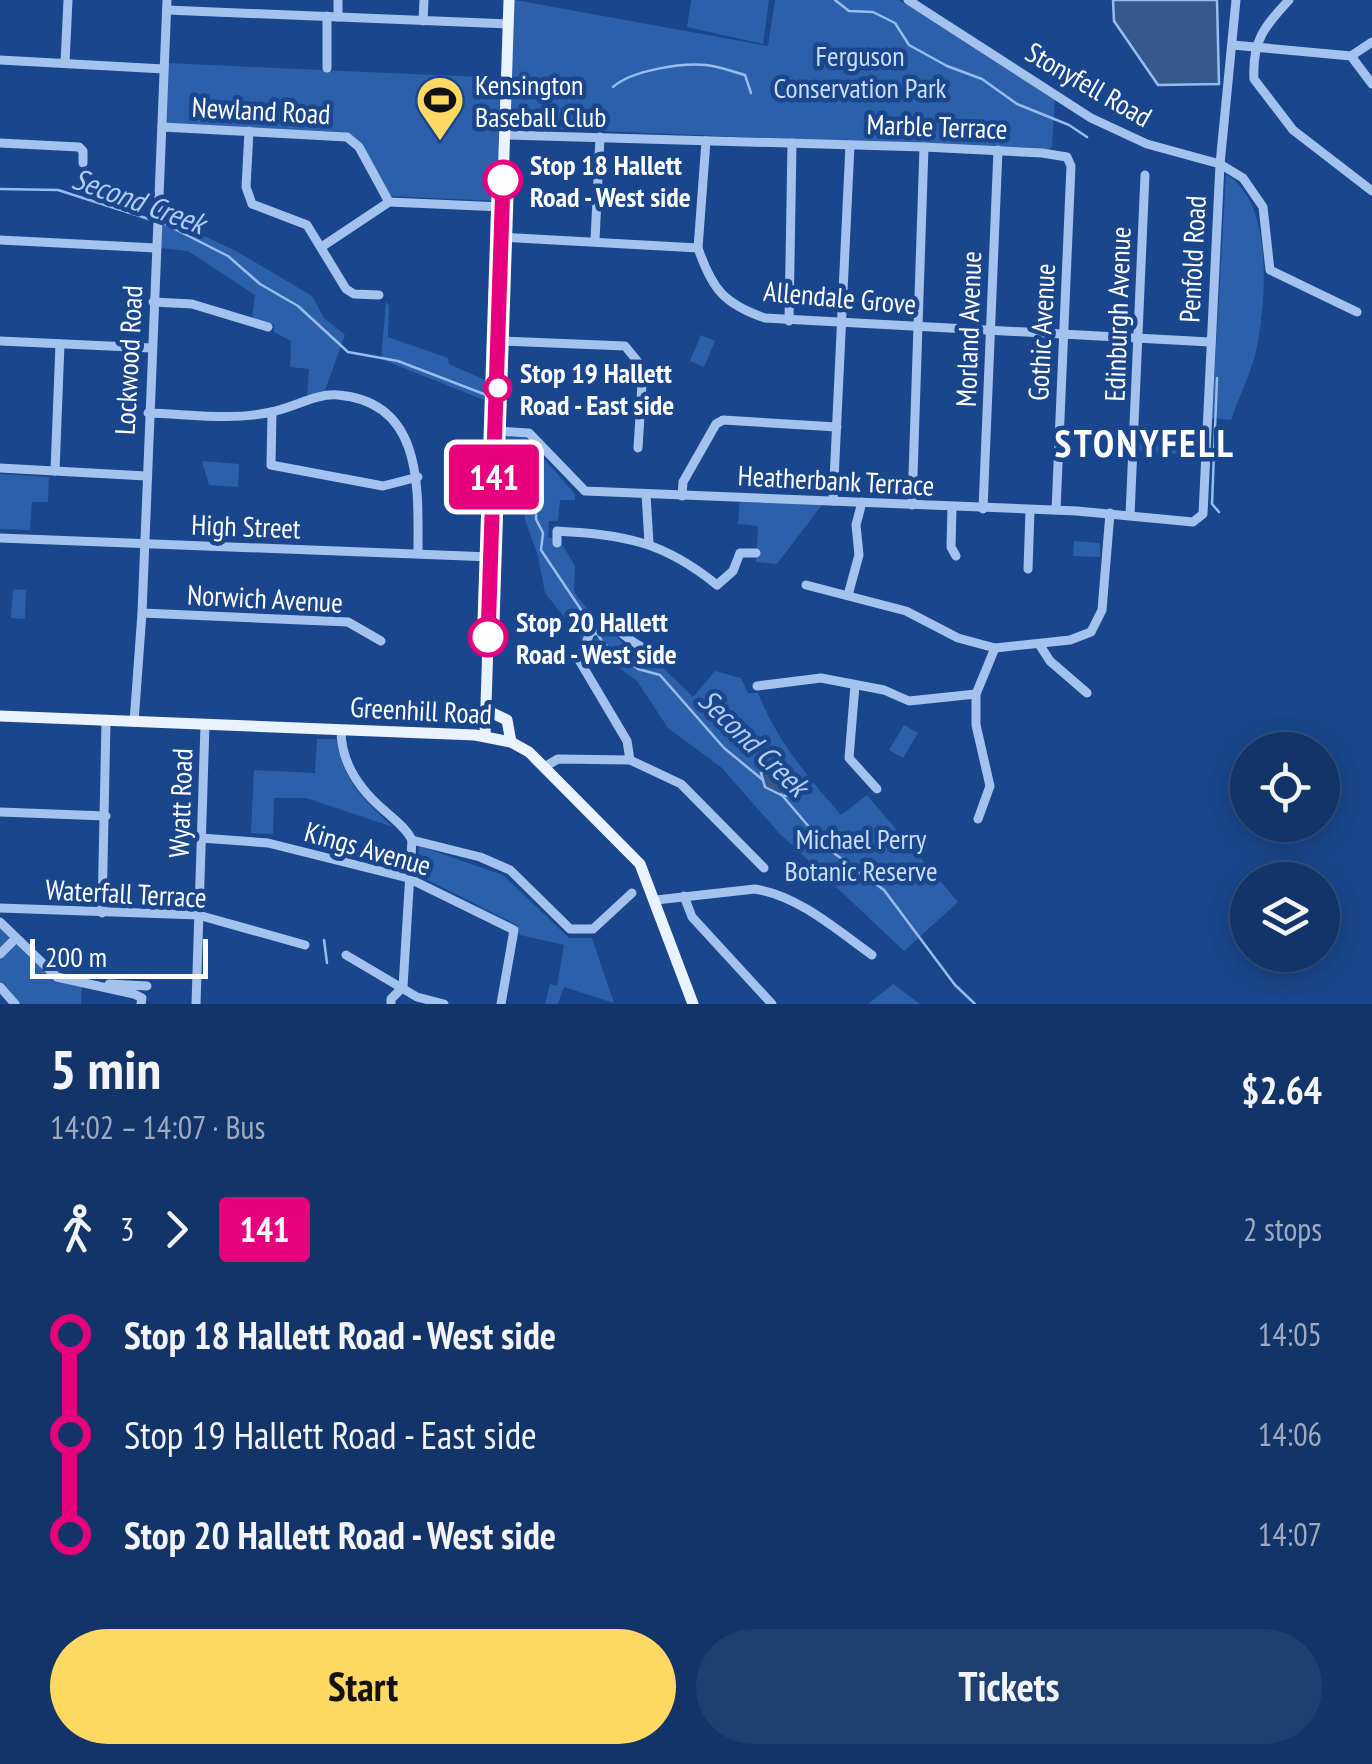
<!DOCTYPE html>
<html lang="en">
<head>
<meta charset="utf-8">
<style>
	body { margin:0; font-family:"PT Sans Narrow",sans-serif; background:#203f71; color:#f1f3f6; height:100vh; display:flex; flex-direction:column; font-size:38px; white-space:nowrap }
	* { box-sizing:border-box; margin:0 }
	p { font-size:32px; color:#9daac0 }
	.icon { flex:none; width:55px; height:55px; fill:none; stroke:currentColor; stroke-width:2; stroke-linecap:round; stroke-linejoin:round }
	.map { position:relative; height:1004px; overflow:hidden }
	.details { display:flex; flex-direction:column; background:#133469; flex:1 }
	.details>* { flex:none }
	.badge { padding:0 20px; border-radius:8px; font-size:35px; line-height:65px }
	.fabs { position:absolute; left:1230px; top:732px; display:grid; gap:20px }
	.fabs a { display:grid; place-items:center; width:110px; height:110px; border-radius:50%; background:#133469; box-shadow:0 5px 25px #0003,0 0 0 2px #324f7d; font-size:50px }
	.scale { position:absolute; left:30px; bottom:25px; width:178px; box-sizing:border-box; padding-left:10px; border:5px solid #fff; border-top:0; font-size:28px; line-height:35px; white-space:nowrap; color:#fff; -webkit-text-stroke:8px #19468c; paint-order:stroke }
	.map>.badge { position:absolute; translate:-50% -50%; box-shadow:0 0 0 5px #fff }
	.legs { display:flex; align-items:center; gap:15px; height:110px; padding:0 50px; font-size:32px }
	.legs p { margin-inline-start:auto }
	.overview { display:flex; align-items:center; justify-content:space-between; height:170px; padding:0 50px }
	h1 { font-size:55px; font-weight:700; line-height:75px }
	.button { display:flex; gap:20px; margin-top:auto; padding:20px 50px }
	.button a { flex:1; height:115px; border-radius:60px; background:#ffd861; color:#111; font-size:40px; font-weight:700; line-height:115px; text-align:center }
	.button a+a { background:#203f71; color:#f1f3f6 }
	ul { padding:0 50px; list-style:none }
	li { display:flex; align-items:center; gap:35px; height:100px; font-size:38px }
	li i { display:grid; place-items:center; width:15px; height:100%; margin:0 12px; background:currentColor }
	li i::after { content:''; width:25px; height:25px; margin:-12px; border:8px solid; border-radius:50%; background:#133469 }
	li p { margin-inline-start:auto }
	li:first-child i { background:linear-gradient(#0000 50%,currentColor 0) }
	li:last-child i { background:linear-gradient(currentColor 50%,#0000 0) }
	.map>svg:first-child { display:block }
	.green { fill:#2c60aa }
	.water { fill:#37588b; stroke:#97bdf0; stroke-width:2.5 }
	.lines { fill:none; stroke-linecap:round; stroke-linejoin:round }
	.stream { stroke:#97bdf0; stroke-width:2.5 }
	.minor { stroke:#a4c2ee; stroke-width:9 }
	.major { stroke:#ebf2ff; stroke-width:11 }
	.line-1-casing { stroke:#fff; stroke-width:22 }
	.line-1 { stroke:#e6007e; stroke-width:15 }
	.stop-1-dot { fill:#fff; stroke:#e6007e; stroke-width:5 }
	.labels { text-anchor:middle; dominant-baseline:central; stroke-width:9; stroke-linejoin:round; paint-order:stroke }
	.park-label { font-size:28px; fill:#cadefa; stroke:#19468c }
	.poi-label { font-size:28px; fill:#fff; stroke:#19468c; text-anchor:start }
	.street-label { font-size:28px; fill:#fff; stroke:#19468c }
	.stop-label { font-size:28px; font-weight:bold; fill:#fff; stroke:#19468c; text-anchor:start }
	.water-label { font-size:30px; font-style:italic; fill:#b0cdf5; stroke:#19468c }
	.district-label { font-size:38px; font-weight:bold; letter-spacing:2.5px; fill:#fff; stroke:#19468c }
</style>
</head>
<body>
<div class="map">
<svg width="1372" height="1004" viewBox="0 0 1372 1004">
	<rect width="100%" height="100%" fill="#19468c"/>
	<g class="green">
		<polygon points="515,0 768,46 775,0 899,0 1055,99 1052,147 1047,150 508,127 512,3"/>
		<polygon points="691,0 769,0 763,44 687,27"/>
		<polygon points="167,63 503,78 497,201 388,196 360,143 345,132 164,125"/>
		<path d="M 1226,174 C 1274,203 1266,299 1257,347 C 1252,372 1239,396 1231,420 L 1212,418 Z"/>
		<polygon points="162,216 238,252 312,296 324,318 345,335 324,393 307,397 309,369 290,367 291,341 274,332 274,325 252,319 255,295 188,251 160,248"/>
		<polygon points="386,302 389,305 388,337 448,358 449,364 492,383 489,402 381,359"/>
		<polygon points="701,335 715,341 704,367 690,361"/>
		<path d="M 1139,429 C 1162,438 1178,440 1203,435 L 1202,456 L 1138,451 Z"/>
		<polygon points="503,437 526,438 575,494 575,500 560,500 558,521 549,521 548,537 559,539 575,566 574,592 598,622 581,638 545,593 538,556 525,520 525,497 501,495"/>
		<polygon points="202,461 239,464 238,487 209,485"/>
		<polygon points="0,474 49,477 48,502 32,502 30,530 0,529"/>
		<polygon points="740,498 825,501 777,564 756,562 758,526 738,524"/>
		<polygon points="1074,541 1100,543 1100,557 1073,556"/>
		<polygon points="13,589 26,590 25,619 11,618"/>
		<path d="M 608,628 L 629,649 L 652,657 L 693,697 L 715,671 L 741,678 L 748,693 L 758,693 C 777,741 808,777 841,815 L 867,795 L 958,902 L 904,951 L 779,833 L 722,768 L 668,728 L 637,681 L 589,645 Z"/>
		<polygon points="904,725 918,733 903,758 889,750"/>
		<path d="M 317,739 L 336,739 C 344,782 363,799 393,827 L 306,798 L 274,798 L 273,834 L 251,833 L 254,770 L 315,773 Z"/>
		<polygon points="419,846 503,875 569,938 592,938 614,1003 564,987 558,1004 545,1004 550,984 557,986 564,945 520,935 517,925 416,874"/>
		<polygon points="0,923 57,976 82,983 81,1004 15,1004 0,987"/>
		<polygon points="893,984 920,1004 868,1004"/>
	</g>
	<g class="water">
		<polygon points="1113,0 1217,0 1219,84 1158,85 1114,21"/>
		<polygon points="767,771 776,773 794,784 793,795 783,796 765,787 761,773"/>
	</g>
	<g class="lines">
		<g class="stream">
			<polyline points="835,0 849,11 873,12 895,23 909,45 947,66 982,79 1017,104 1069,125 1087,137"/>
			<path d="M 613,87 C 632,70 681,63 706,65 C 719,66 733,72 745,75 L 751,93"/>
			<polyline points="0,189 58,190 155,221"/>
			<polyline points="163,223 228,256 260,284 298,306 348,352 398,361 489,396"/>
			<polyline points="1217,378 1212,504 1219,512"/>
			<polyline points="509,449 529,466 536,492 536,519 543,533 541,550 604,644 638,669 660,675 724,748 763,780"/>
			<polyline points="781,794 827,848 884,890 955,985 975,1004"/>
			<polyline points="324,940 327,963"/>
		</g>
		<g class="minor">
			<polyline points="908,0 1091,118 1147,144 1220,164 1243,178 1263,207 1270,270 1357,312"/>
			<path d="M 1289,0 C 1264,27 1252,41 1254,79 L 1293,130 L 1372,191"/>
			<polyline points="167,10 509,24"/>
			<polyline points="338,17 338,0"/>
			<polyline points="423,21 424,0"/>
			<polyline points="1233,45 1351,56 1372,84"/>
			<polyline points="1351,56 1372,42"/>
			<polyline points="0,60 164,69"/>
			<polyline points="65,63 68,0"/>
			<polyline points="327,68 327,16"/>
			<polyline points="162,127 347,137 359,147 389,202 502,207"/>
			<polyline points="249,131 246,187 252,204 307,225 346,289 354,294 379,295"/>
			<polyline points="504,135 924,147 1042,153 1067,157 1071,166 1056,510"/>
			<polyline points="0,143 79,147 83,151 83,163"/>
			<path d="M 501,237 L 698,248 C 712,289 724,304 765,318 L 1210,342"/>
			<polyline points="0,240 156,248"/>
			<polyline points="595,240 600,137"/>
			<polyline points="323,246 389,202"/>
			<polyline points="698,248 706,141"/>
			<polyline points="153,302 192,304 268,327"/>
			<polyline points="789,321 792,143"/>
			<polyline points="0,341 152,348"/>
			<polyline points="500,341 625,346 643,368 638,448"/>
			<polyline points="272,412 271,465 383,486 418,477"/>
			<path d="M 148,413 C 188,414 232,421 271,412 C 293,408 316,393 338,395 C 424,402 418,489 418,553"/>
			<polyline points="495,431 529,433 585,491 1077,511 1193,522 1203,514 1220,164 1236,0"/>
			<polyline points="0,468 146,476"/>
			<polyline points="55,471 60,344"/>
			<polyline points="646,494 649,543"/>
			<polyline points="682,496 683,482 716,424 723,420 837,427"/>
			<polyline points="833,501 850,145"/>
			<polyline points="912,505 924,147"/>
			<polyline points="952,508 951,547 956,556"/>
			<polyline points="983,509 998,150"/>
			<polyline points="1130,515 1145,175"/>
			<polyline points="0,538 491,557"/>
			<path d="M 557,543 L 557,531 C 625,535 663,541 717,585 L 733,571 L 740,553 L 756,553"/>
			<polyline points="1028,569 1030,511"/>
			<polyline points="806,585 906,611 958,638 995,648 1070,640 1091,632 1102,610 1110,513"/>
			<polyline points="848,595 859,555 856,525 862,502"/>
			<polyline points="142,613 348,622 381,641"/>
			<polyline points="1039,644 1050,661 1087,693"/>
			<polyline points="855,685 849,758 877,789"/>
			<polyline points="757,686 821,678 884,690 909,701 976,694"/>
			<polyline points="134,722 142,613 167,0"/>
			<path d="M 341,730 C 341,764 360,790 385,811 C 395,820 406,828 412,840 L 480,857 L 510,870 L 570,929 L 593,929 L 632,893"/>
			<polyline points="630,760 681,784 764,868"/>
			<path d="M 546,766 L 558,759 L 630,760 L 627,741 L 579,660 L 590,633 L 610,622 C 627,640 642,649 665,657"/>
			<polyline points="0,812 106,816"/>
			<polyline points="978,819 990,786 976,725 976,694 995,648"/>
			<polyline points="201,838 268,843 408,878 514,930 501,1004"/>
			<polyline points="684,896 692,917 772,1004"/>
			<path d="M 656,900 L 755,889 C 799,896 837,930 872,955"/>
			<polyline points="0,908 198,915 305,945"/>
			<polyline points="102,913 106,721"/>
			<polyline points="0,922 57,977 134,994 142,998 141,1004"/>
			<polyline points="0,954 16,938"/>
			<polyline points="346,955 417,997 444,1004"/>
			<polyline points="109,984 147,986"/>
			<polyline points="0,987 15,1004"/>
			<polyline points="196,1004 205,725"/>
			<polyline points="391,1004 391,999 403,987 412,840"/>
		</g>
		<g class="major">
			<polyline points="486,710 507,720 511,742"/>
			<polyline points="0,716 475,735 511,742 529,752 640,864 693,1004"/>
			<polyline points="485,735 509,0"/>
		</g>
	</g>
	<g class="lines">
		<g class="line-1-casing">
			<polyline id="line-1" points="488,637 503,180"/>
		</g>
		<use href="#line-1" class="line-1"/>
	</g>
	<defs>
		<g id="stadium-pin" transform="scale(2.5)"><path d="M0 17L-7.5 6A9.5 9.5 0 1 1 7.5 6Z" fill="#ffd861" stroke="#19468c"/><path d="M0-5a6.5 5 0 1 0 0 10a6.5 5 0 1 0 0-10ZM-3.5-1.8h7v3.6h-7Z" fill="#111"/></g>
	</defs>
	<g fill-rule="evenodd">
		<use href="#stadium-pin" x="440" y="100"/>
	</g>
	<g class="stop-1-dot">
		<circle cx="503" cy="180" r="18"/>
		<circle cx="498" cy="388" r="12"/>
		<circle cx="488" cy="637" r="18"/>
	</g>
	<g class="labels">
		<g class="park-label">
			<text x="860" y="55">Ferguson<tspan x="860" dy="32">Conservation Park</tspan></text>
			<text x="861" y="838">Michael Perry<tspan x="861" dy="32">Botanic Reserve</tspan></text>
		</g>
		<g class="poi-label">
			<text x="475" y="84">Kensington<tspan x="475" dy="32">Baseball Club</tspan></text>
		</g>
		<g class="street-label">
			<text transform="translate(1089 84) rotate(30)">Stonyfell Road</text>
			<text transform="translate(261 110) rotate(3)">Newland Road</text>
			<text transform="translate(937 126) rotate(2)">Marble Terrace</text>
			<text transform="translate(1192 259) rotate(-87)">Penfold Road</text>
			<text transform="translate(840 297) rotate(5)">Allendale Grove</text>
			<text transform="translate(1117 314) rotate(-88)">Edinburgh Avenue</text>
			<text transform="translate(968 329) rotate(-88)">Morland Avenue</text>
			<text transform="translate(1041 332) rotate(-87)">Gothic Avenue</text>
			<text transform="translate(128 360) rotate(-87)">Lockwood Road</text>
			<text transform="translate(836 480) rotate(3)">Heatherbank Terrace</text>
			<text transform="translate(246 526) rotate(2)">High Street</text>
			<text transform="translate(265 598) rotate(3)">Norwich Avenue</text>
			<text transform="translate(421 710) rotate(3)">Greenhill Road</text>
			<text transform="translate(180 803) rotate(-88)">Wyatt Road</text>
			<text transform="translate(368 848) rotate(16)">Kings Avenue</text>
			<text transform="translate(126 893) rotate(3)">Waterfall Terrace</text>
		</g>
		<g class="stop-label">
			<text x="530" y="164">Stop 18 Hallett<tspan x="530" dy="32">Road - West side</tspan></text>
			<text x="520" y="372">Stop 19 Hallett<tspan x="520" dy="32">Road - East side</tspan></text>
			<text x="516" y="621">Stop 20 Hallett<tspan x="516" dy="32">Road - West side</tspan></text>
		</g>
		<g class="water-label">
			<text transform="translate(139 200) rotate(20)">Second Creek</text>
			<text transform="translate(754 742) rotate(44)">Second Creek</text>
		</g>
		<g class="district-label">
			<text x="1145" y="442">STONYFELL</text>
		</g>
	</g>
</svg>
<div class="fabs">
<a><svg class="icon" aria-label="locate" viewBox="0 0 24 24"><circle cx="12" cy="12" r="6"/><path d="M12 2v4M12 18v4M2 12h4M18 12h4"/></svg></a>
<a><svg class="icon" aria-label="layers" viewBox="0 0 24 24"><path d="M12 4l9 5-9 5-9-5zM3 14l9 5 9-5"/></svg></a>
</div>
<div class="scale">200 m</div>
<b class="badge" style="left:494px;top:477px;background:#e6007e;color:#fff">141</b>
</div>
<section class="details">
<div class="overview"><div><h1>5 min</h1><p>14:02 – 14:07 · Bus</p></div><b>$2.64</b></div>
<div class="legs"><svg class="icon" aria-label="walk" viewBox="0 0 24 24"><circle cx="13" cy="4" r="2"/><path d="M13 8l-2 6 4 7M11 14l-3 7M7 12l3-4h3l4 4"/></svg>3<svg class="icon" aria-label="forward" viewBox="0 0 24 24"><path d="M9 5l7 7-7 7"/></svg><b class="badge" style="background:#e6007e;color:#fff">141</b><p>2 stops</p></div>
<ul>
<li><i style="color:#e6007e"></i><b>Stop 18 Hallett Road - West side</b><p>14:05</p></li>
<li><i style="color:#e6007e"></i><span>Stop 19 Hallett Road - East side</span><p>14:06</p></li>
<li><i style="color:#e6007e"></i><b>Stop 20 Hallett Road - West side</b><p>14:07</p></li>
</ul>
<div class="button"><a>Start</a><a>Tickets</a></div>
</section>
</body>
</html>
